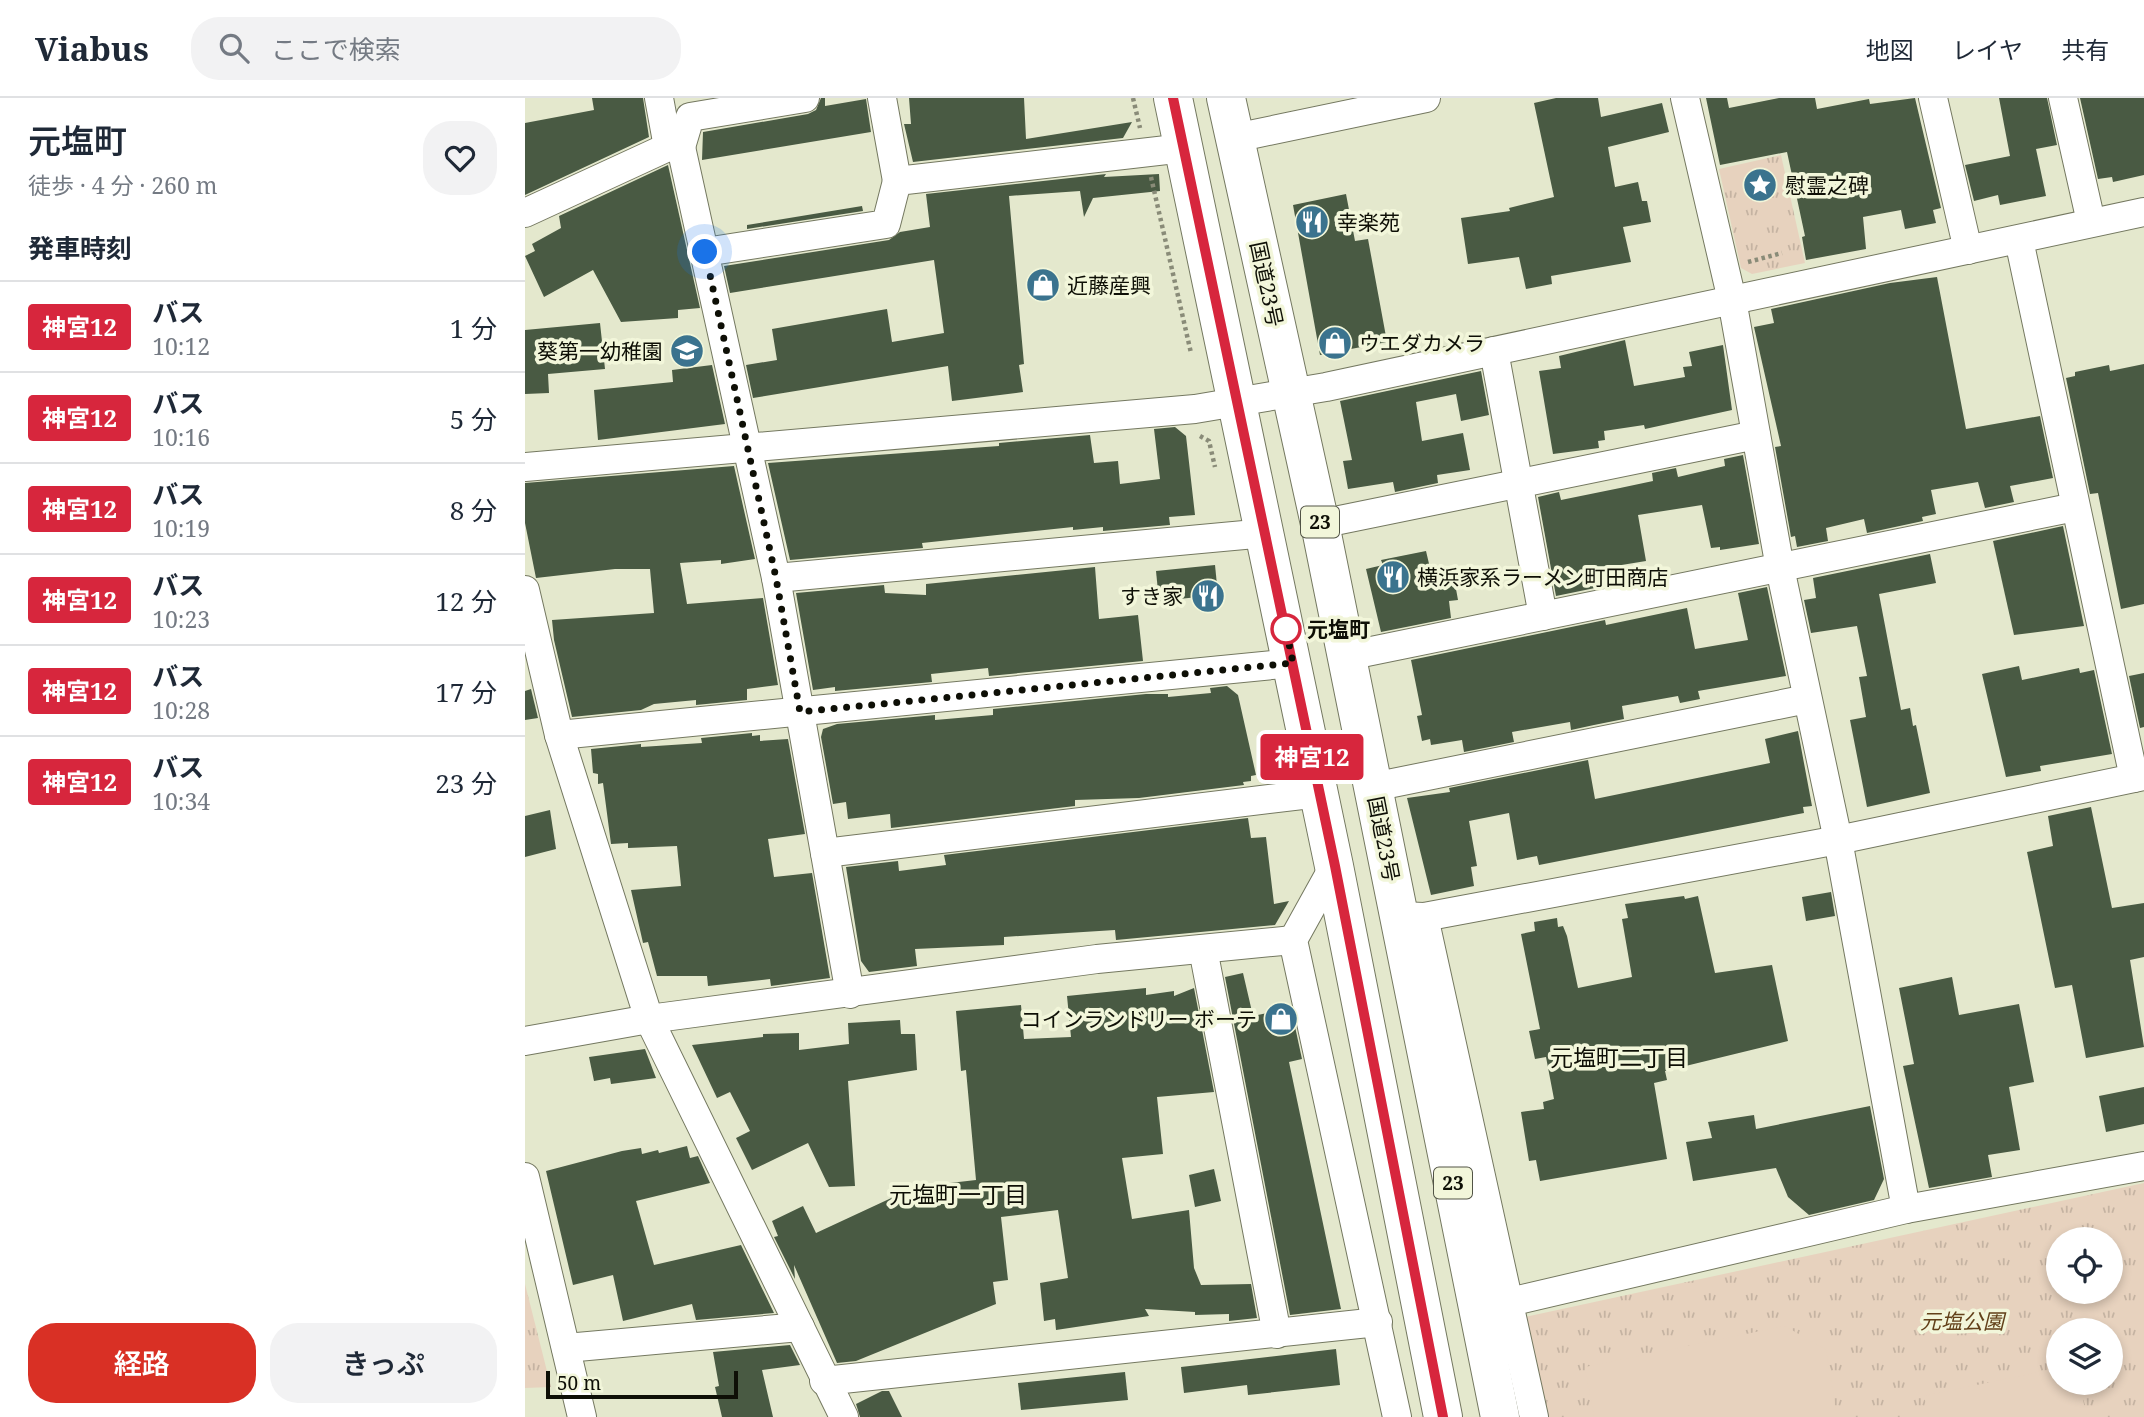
<!DOCTYPE html>
<html lang="ja">
<head>
<meta charset="utf-8">
<style>
	body { margin:0; font-family:"Noto Serif","Noto Sans JP",serif; background:#f2f2f3; color:#1f2937; height:100vh; display:flex; flex-direction:column; font-size:26px; white-space:nowrap }
	* { box-sizing:border-box; margin:0 }
	p { font-size:23px; color:#747a83 }
	.icon { flex:none; width:38px; height:38px; fill:none; stroke:currentColor; stroke-width:2; stroke-linecap:round; stroke-linejoin:round }
	.map { position:relative; flex:1; overflow:hidden }
	.sheet { display:flex; flex-direction:column; background:#fff; width:525px }
	.sheet>* { flex:none }
	.badge { padding:0 14px; border-radius:5px; font-size:24px; line-height:46px }
	.controls { position:absolute; left:1521px; top:1129px; display:grid; gap:14px }
	.controls a { display:grid; place-items:center; width:77px; height:77px; border-radius:50%; background:#fff; box-shadow:0 4px 10px #0003; font-size:35px }
	.scale { position:absolute; left:21px; bottom:18px; width:192px; box-sizing:border-box; padding-left:7px; border:4px solid #0e0f06; border-top:0; font-size:19px; line-height:24px; white-space:nowrap; color:#0e0f06; -webkit-text-stroke:5px #f2f6da; paint-order:stroke }
	.you { position:absolute; width:35px; height:35px; margin:-18px; border:5px solid #fff; border-radius:50%; background:#1a73e8; box-shadow:0 0 0 10px #1a73e833 }
	.map>.badge { position:absolute; translate:-50% -50%; box-shadow:0 0 0 4px #fff }
	h2 { padding:0 28px; font-size:26px; line-height:63px }
	.round { display:grid; place-items:center; flex:none; width:74px; height:74px; border-radius:28px; background:#f2f2f3 }
	.head { display:flex; align-items:center; justify-content:space-between; height:119px; padding:0 28px }
	h1 { font-size:33px; font-weight:600; line-height:52px }
	.cta { display:flex; gap:14px; margin-top:auto; padding:14px 28px }
	.cta a { flex:1; height:80px; border-radius:28px; background:#d93025; color:#fff; font-size:28px; font-weight:600; line-height:80px; text-align:center }
	.cta a+a { background:#f2f2f3; color:#1f2937 }
	ul { padding:0; list-style:none }
	li { display:flex; align-items:center; gap:21px; height:91px; padding:0 28px; border-top:2px solid #e0e1e3 }
	li div { flex:1 }
	li b { display:block; font-size:26px }
	li em { font-style:normal }
	li .badge { min-width:77px; font-weight:700; text-align:center }
	header { display:flex; align-items:center; gap:42px; box-sizing:border-box; height:98px; padding:0 35px; background:#fff; border-bottom:2px solid #e0e1e3 }
	header strong { font-size:33px }
	nav { display:flex; gap:38px; margin-inline-start:auto; font-size:24px }
	.search { width:490px; height:63px; background:#f2f2f3; display:flex; align-items:center; gap:18px; box-sizing:border-box; padding:0 24px; border-radius:28px; color:#747a83; font-size:26px }
	main { display:flex; flex:1; min-height:0 }
	.map>svg:first-child { display:block }
	.grass { fill:url(#grass-tufts); fill-rule:evenodd }
	.pitch { fill:#e7d2be }
	.building { fill:#495a43 }
	.lines { fill:none; stroke-linecap:round; stroke-linejoin:round }
	.street-casing { stroke:#747860; stroke-width:30 }
	.highway-casing { stroke:#747860; stroke-width:40 }
	.path { stroke:#898b78; stroke-width:4.5; stroke-dasharray:3.5 3.5; stroke-linecap:butt }
	.street { stroke:#fff; stroke-width:28 }
	.highway { stroke:#fff; stroke-width:38 }
	.line-casing { stroke:#fff; stroke-width:16 }
	.line { stroke:#d7263d; stroke-width:10 }
	.walk { stroke:#0e0f06; stroke-width:7; stroke-dasharray:0 12.6 }
	.stop-dot { fill:#fff; stroke:#d7263d; stroke-width:3.5 }
	.labels { text-anchor:middle; dominant-baseline:central; stroke-width:7; stroke-linejoin:round; paint-order:stroke }
	.shield { fill:#f2f6da; stroke:#525446; stroke-width:2 }
	.shield-label { font-size:19px; font-weight:bold; fill:#0e0f06 }
	.poi-label { font-size:21px; fill:#0e0f06; stroke:#f2f6da; text-anchor:start }
	.street-label { font-size:21px; fill:#0e0f06; stroke:#f2f6da }
	.stop-label { font-size:21px; font-weight:bold; fill:#0e0f06; stroke:#f2f6da; text-anchor:start }
	.park-label { font-size:21px; font-style:italic; fill:#624019; stroke:#f2f6da }
	.neighbourhood-label { font-size:23px; fill:#0e0f06; stroke:#f2f6da }
</style>
</head>
<body>
<header>
<strong>Viabus</strong>
<div class="search"><svg class="icon" aria-label="search" viewBox="0 0 24 24"><circle cx="10" cy="10" r="6"/><path d="M15 15l6 6"/></svg>ここで検索</div>
<nav><a>地図</a><a>レイヤ</a><a>共有</a></nav>
</header>
<main>
<section class="sheet">
<div class="head"><div><h1>元塩町</h1><p>徒歩 · 4 分 · 260 m</p></div><a class="round"><svg class="icon" aria-label="heart" viewBox="0 0 24 24"><path d="M12 20l-8-8c-3-5 5-10 8-4 3-6 11-1 8 4z"/></svg></a></div>
<h2>発車時刻</h2>
<ul>
<li><span class="badge" style="background:#d7263d;color:#fff">神宮12</span><div><b>バス</b><p>10:12</p></div><em>1 分</em></li>
<li><span class="badge" style="background:#d7263d;color:#fff">神宮12</span><div><b>バス</b><p>10:16</p></div><em>5 分</em></li>
<li><span class="badge" style="background:#d7263d;color:#fff">神宮12</span><div><b>バス</b><p>10:19</p></div><em>8 分</em></li>
<li><span class="badge" style="background:#d7263d;color:#fff">神宮12</span><div><b>バス</b><p>10:23</p></div><em>12 分</em></li>
<li><span class="badge" style="background:#d7263d;color:#fff">神宮12</span><div><b>バス</b><p>10:28</p></div><em>17 分</em></li>
<li><span class="badge" style="background:#d7263d;color:#fff">神宮12</span><div><b>バス</b><p>10:34</p></div><em>23 分</em></li>
</ul>
<div class="cta"><a>経路</a><a>きっぷ</a></div>
</section>
<div class="map">
<svg width="1619" height="1319" viewBox="0 0 1619 1319">
	<defs>
		<pattern id="grass-tufts" width="24" height="20" patternUnits="userSpaceOnUse" patternTransform="scale(1.75)"><rect width="24" height="20" fill="#e7d2be"/><path d="M3 7l-1-3M5 7V3M7 7l1-3M15 17l-1-3M17 17v-4M19 17l1-3" fill="none" stroke="#c5b3a2"/></pattern>
	</defs>
	<rect width="100%" height="100%" fill="#e4e8cd"/>
	<g class="grass">
		<polygon points="1256,57 1280,165 1227,176 1216,170 1194,71"/>
		<path d="M 1619,1085 L 1619,1319 L 1022,1319 L 1000,1219 ZM 1533,1141 L 1586,1141 L 1586,1194 L 1533,1194 ZM 1533,1232 L 1586,1232 L 1586,1284 L 1533,1284 Z"/>
		<polygon points="0,1186 26,1289 0,1290"/>
	</g>
	<g class="pitch">
		<polygon points="1260,1228 1301,1252 1312,1319 1069,1319 1060,1269"/>
		<polygon points="1533,1270 1533,1284 1554,1285 1562,1319 1404,1319 1399,1298"/>
	</g>
	<g class="building">
		<polygon points="67,0 118,0 124,39 0,97 0,25 69,12"/>
		<polygon points="296,0 300,0 300,8 341,1 346,34 177,62 178,34 283,16 291,12"/>
		<polygon points="384,0 499,0 501,41 607,24 598,40 388,64 379,26 386,26"/>
		<polygon points="1031,0 1073,0 1076,19 1137,5 1144,34 1083,49 1090,89 1113,84 1117,103 1122,103 1126,124 1098,129 1106,164 1026,178 1027,186 1001,191 994,159 943,166 936,120 985,113 984,110 1029,99 1009,5"/>
		<polygon points="1181,0 1202,0 1204,10 1254,0 1290,0 1292,11 1344,1 1345,6 1390,0 1416,110 1408,112 1411,125 1380,131 1376,112 1338,119 1341,151 1281,162 1277,139 1280,138 1262,54 1195,67"/>
		<polygon points="1474,0 1522,0 1532,47 1511,51 1521,98 1475,107 1473,97 1449,103 1440,67 1485,58"/>
		<polygon points="1555,0 1619,0 1619,77 1588,84 1587,79 1573,81"/>
		<polygon points="143,67 175,210 153,212 153,220 96,224 68,172 19,199 0,158 10,153 7,146 36,130 34,118"/>
		<polygon points="581,76 579,79 634,76 635,93 568,100 559,119 555,93 484,98 499,266 494,267 498,294 427,303 423,268 228,300 221,267 252,262 247,231 362,211 367,244 419,235 409,162 205,195 199,168 364,142 375,134 405,129 401,96"/>
		<polygon points="821,96 830,143 843,141 862,244 795,257 768,107"/>
		<polygon points="337,108 338,113 222,131 222,127"/>
		<polygon points="1412,179 1441,331 1515,318 1528,380 1485,388 1489,404 1460,410 1453,384 1406,392 1411,416 1397,419 1398,423 1342,435 1339,421 1301,430 1303,443 1272,449 1270,438 1266,439 1250,349 1256,348 1229,229 1249,225 1246,211 1365,185"/>
		<polygon points="75,225 80,271 23,276 24,295 0,296 0,232"/>
		<polygon points="1100,242 1109,288 1160,279 1158,269 1167,268 1164,254 1198,247 1207,312 1120,331 1119,327 1079,333 1080,342 1073,343 1074,350 1028,356 1014,273 1036,270 1034,258"/>
		<polygon points="1619,266 1619,506 1596,511 1573,395 1565,396 1541,280 1550,278 1550,274 1584,267 1585,273"/>
		<polygon points="187,267 200,326 73,342 69,292 148,284 147,272"/>
		<polygon points="956,273 964,317 936,323 931,296 891,304 897,343 938,335 945,372 912,377 913,385 870,394 868,384 823,391 818,363 827,362 815,303"/>
		<polygon points="650,329 661,338 670,417 644,419 645,427 578,433 578,429 548,432 548,429 397,445 398,450 265,462 243,365 474,348 474,345 565,337 569,365 593,363 595,386 635,381 629,331"/>
		<polygon points="1218,357 1234,446 1195,452 1195,449 1186,450 1177,407 1113,417 1121,463 1066,472 1070,490 1031,498 1013,399 1034,394 1036,402 1095,390 1128,383 1127,375 1151,370 1153,379 1200,368 1199,361"/>
		<polygon points="209,368 230,461 196,466 196,462 155,465 162,506 238,500 253,587 222,591 222,602 171,607 171,602 129,606 116,612 47,619 29,542 27,522 129,515 125,471 90,471 11,480 0,425 0,385"/>
		<polygon points="1538,428 1559,528 1489,537 1468,443"/>
		<polygon points="901,453 905,470 917,467 920,482 929,480 933,502 924,503 926,520 856,534 841,471 858,467 856,462"/>
		<polygon points="1405,456 1411,485 1354,496 1376,612 1385,610 1388,628 1391,627 1405,695 1342,709 1325,622 1341,619 1334,579 1342,578 1332,528 1286,535 1279,502 1291,500 1288,480"/>
		<polygon points="690,467 693,497 634,503 631,473"/>
		<polygon points="570,469 574,521 613,517 618,563 464,578 463,570 406,576 407,584 310,593 310,589 288,592 271,495 359,487 360,495 401,497 401,486"/>
		<polygon points="1242,489 1261,578 1173,593 1175,601 1155,605 1153,598 1097,608 1099,621 1069,627 1046,632 1045,624 987,634 989,644 939,654 937,642 906,647 905,641 897,643 892,618 897,617 886,562 1080,522 1081,527 1162,510 1170,551 1223,542 1213,495"/>
		<polygon points="1494,568 1497,582 1554,570 1555,575 1569,572 1587,656 1515,668 1516,673 1481,679 1457,576"/>
		<polygon points="1619,575 1619,629 1615,630 1604,578"/>
		<polygon points="702,588 713,597 731,677 726,678 726,683 718,684 719,687 614,700 550,702 550,708 366,730 365,716 323,721 321,704 308,706 296,639 298,631 312,626 410,617 410,622 468,617 468,611 621,596 643,596 643,599 686,595 685,590"/>
		<polygon points="6,591 13,620 0,622 0,593"/>
		<polygon points="1273,633 1287,708 1278,709 1279,715 1014,767 1012,758 992,762 984,715 944,723 952,768 946,769 949,788 906,797 882,700 925,694 924,690 1063,662 1070,701 1245,665 1240,641"/>
		<polygon points="227,635 227,638 235,637 235,643 263,641 280,736 243,741 249,779 287,775 305,880 246,888 245,881 183,888 182,878 132,878 123,844 118,845 106,792 156,788 152,748 103,750 103,745 86,746 78,685 73,686 73,676 68,675 66,651 116,646 116,649 177,645 176,640"/>
		<polygon points="1566,709 1587,810 1619,805 1619,859 1605,862 1619,949 1561,960 1547,887 1530,890 1502,754 1528,748 1523,718"/>
		<polygon points="25,712 31,751 0,759 0,718"/>
		<polygon points="723,720 726,740 741,739 749,806 764,803 750,827 591,842 590,832 479,839 479,847 390,851 392,868 344,874 336,863 321,769 373,763 374,773 421,767 419,757"/>
		<polygon points="1306,794 1310,818 1281,823 1277,799"/>
		<polygon points="1159,798 1160,801 1173,798 1190,875 1247,867 1263,943 1140,973 1142,982 1129,985 1142,1061 1015,1083 1011,1062 1004,1063 996,1014 1019,1011 1018,1004 1029,1001 1021,959 1010,961 1004,933 1015,931 996,836 1010,833 1009,824 1032,820 1033,829 1038,828 1042,838 1053,890 1107,879 1097,821 1103,820 1100,806"/>
		<polygon points="718,875 728,918 766,910 777,961 764,964 816,1211 765,1217 700,879"/>
		<polygon points="1427,879 1434,917 1494,906 1509,984 1484,989 1495,1052 1463,1057 1467,1079 1404,1090 1378,968 1389,966 1374,890"/>
		<polygon points="621,890 621,897 649,893 649,898 669,890 689,994 632,999 638,1056 597,1060 607,1121 664,1112 669,1170 676,1187 726,1186 732,1220 704,1223 704,1216 670,1217 670,1214 620,1211 624,1218 531,1232 530,1221 519,1223 515,1185 543,1180 533,1112 476,1119 483,1182 468,1184 471,1206 331,1263 312,1265 269,1167 270,1181 249,1139 253,1138 247,1123 278,1108 291,1135 390,1089 451,1082 441,972 436,973 431,913 496,907 499,941 546,939 542,898"/>
		<polygon points="375,922 376,936 390,936 392,972 323,983 330,1088 304,1089 283,1045 227,1072 211,1040 225,1033 205,994 192,1000 167,947 238,939 238,936 274,935 274,952 324,946 323,925"/>
		<polygon points="120,951 131,980 86,986 85,980 69,983 64,959"/>
		<polygon points="1619,989 1619,1026 1581,1034 1574,998"/>
		<polygon points="1345,1008 1359,1081 1349,1102 1284,1117 1263,1099 1251,1070 1168,1083 1161,1044 1187,1040 1183,1024 1229,1017 1231,1031"/>
		<polygon points="162,1048 165,1060 173,1058 185,1085 111,1103 129,1167 216,1147 249,1215 171,1222 167,1206 98,1223 88,1177 48,1187 21,1073 97,1053 116,1050 117,1056 133,1052 134,1055"/>
		<polygon points="689,1071 696,1103 670,1109 664,1077"/>
		<polygon points="265,1247 275,1267 237,1272 248,1319 197,1319 190,1289 194,1288 188,1254"/>
		<polygon points="811,1251 815,1287 723,1297 722,1287 659,1295 656,1269"/>
		<polygon points="600,1274 603,1302 496,1312 493,1285"/>
		<polygon points="357,1293 364,1293 377,1319 335,1319 331,1306"/>
	</g>
	<g class="lines">
		<g class="street-casing">
			<g id="street">
				<polyline points="134,0 143,49"/>
				<polyline points="357,0 372,83"/>
				<polyline points="1160,0 1207,202 1255,470 1313,742 1381,1111"/>
				<polyline points="1408,0 1443,152"/>
				<polyline points="1538,0 1566,124"/>
				<polyline points="710,40 901,0"/>
				<polyline points="156,49 165,19 280,0"/>
				<polyline points="0,115 143,49 156,49 251,480 325,896"/>
				<polyline points="1494,142 1609,680"/>
				<polyline points="180,154 361,126 372,83 659,50"/>
				<polyline points="969,253 1018,518"/>
				<polyline points="0,369 670,311 801,289 1619,114"/>
				<polyline points="795,426 1231,337"/>
				<polyline points="251,480 741,435"/>
				<polyline points="0,492 34,637 124,921 319,1319"/>
				<polyline points="822,558 1550,409"/>
				<polyline points="34,637 768,565"/>
				<polyline points="848,689 1282,601"/>
				<polyline points="300,755 794,695"/>
				<polyline points="809,768 768,842 872,1319"/>
				<polyline points="874,818 899,819 1313,742 1619,678"/>
				<polyline points="899,819 1009,1319"/>
				<polyline points="678,851 752,1236"/>
				<polyline points="0,943 124,921 572,861 768,842"/>
				<polyline points="0,1079 57,1319"/>
				<polyline points="985,1204 1381,1111 1619,1068"/>
				<polyline points="41,1250 275,1229"/>
				<polyline points="299,1283 853,1224"/>
			</g>
		</g>
		<g class="highway-casing">
			<g id="highway">
				<polyline points="648,0 809,768 918,1319"/>
				<polyline points="701,0 795,426 975,1319"/>
			</g>
		</g>
		<g class="path">
			<polyline points="608,0 615,30"/>
			<polyline points="626,79 666,255"/>
			<polyline points="1223,164 1257,155"/>
			<polyline points="675,338 684,343 690,369"/>
		</g>
		<use href="#street" class="street"/>
		<use href="#highway" class="highway"/>
	</g>
	<g class="lines">
		<g class="line-casing">
			<polyline id="line" points="648,0 810,768 918,1319"/>
		</g>
		<use href="#line" class="line"/>
		<polyline class="walk" points="180,154 251,480 275,614 768,565 761,531"/>
	</g>
	<defs>
		<g id="sight-disc" transform="scale(1.75)"><circle r="9.5" fill="#3b738e" stroke="#f2f6da"/><path d="M0-6L1.8-2.2L6-1.7L2.9 1.2L3.7 5.4L0 3.3L-3.7 5.4L-2.9 1.2L-6-1.7L-1.8-2.2Z" fill="#fff"/></g>
		<g id="restaurant-disc" transform="scale(1.75)"><circle r="9.5" fill="#3b738e" stroke="#f2f6da"/><path d="M-5-6h1v4h1v-4h1v4h1v-4h1v5L-1.5 .5V6h-2V.5L-5-1ZM5-6V6H3V1.5H1.5Q1.5-4 5-6Z" fill="#fff"/></g>
		<g id="shop-disc" transform="scale(1.75)"><circle r="9.5" fill="#3b738e" stroke="#f2f6da"/><path d="M-5-2.5h2.3a2.7 3.5 0 0 1 5.4 0H5L5.5 6h-11ZM-1.5-2.5h3a1.5 2.3 0 0 0-3 0Z" fill="#fff"/></g>
		<g id="school-disc" transform="scale(1.75)"><circle r="9.5" fill="#3b738e" stroke="#f2f6da"/><path d="M0-5L7-2L0 1L-7-2ZM-4 1L0 2.5L4 1V4Q0 6-4 4Z" fill="#fff"/></g>
	</defs>
	<g fill-rule="evenodd">
		<use href="#sight-disc" x="1235" y="87"/>
		<use href="#restaurant-disc" x="787" y="124"/>
		<use href="#shop-disc" x="518" y="187"/>
		<use href="#shop-disc" x="810" y="245"/>
		<use href="#school-disc" x="162" y="253"/>
		<use href="#restaurant-disc" x="868" y="479"/>
		<use href="#restaurant-disc" x="683" y="498"/>
		<use href="#shop-disc" x="756" y="921"/>
	</g>
	<circle class="stop-dot" cx="761" cy="531" r="14"/>
	<g class="labels">
		<g class="shield">
			<rect x="776" y="408.5" width="38" height="31" rx="5"/>
			<rect x="909" y="1069.5" width="38" height="31" rx="5"/>
		</g>
		<g class="shield-label">
			<text x="795" y="424">23</text>
			<text x="928" y="1085">23</text>
		</g>
		<g class="poi-label">
			<text x="1260" y="87">慰霊之碑</text>
			<text x="812" y="124">幸楽苑</text>
			<text x="542" y="187">近藤産興</text>
			<text x="834" y="245">ウエダカメラ</text>
			<text x="138" y="253" text-anchor="end">葵第一幼稚園</text>
			<text x="892" y="479">横浜家系ラーメン町田商店</text>
			<text x="658" y="498" text-anchor="end">すき家</text>
			<text x="732" y="921" text-anchor="end">コインランドリー ボーテ</text>
		</g>
		<g class="street-label">
			<text transform="translate(742 186) rotate(78)">国道23号</text>
			<text transform="translate(859 741) rotate(79)">国道23号</text>
		</g>
		<g class="stop-label">
			<text x="782" y="531">元塩町</text>
		</g>
		<g class="park-label">
			<text x="1437" y="1223">元塩公園</text>
		</g>
		<g class="neighbourhood-label">
			<text x="1094" y="959">元塩町二丁目</text>
			<text x="433" y="1096">元塩町一丁目</text>
		</g>
	</g>
</svg>
<div class="controls">
<a><svg class="icon" aria-label="locate" viewBox="0 0 24 24"><circle cx="12" cy="12" r="6"/><path d="M12 2v4M12 18v4M2 12h4M18 12h4"/></svg></a>
<a><svg class="icon" aria-label="layers" viewBox="0 0 24 24"><path d="M12 4l9 5-9 5-9-5zM3 14l9 5 9-5"/></svg></a>
</div>
<div class="scale">50 m</div>
<div class="you" style="left:180px;top:154px"></div>
<b class="badge" style="left:787px;top:659px;background:#d7263d;color:#fff">神宮12</b>
</div>
</main>
</body>
</html>
